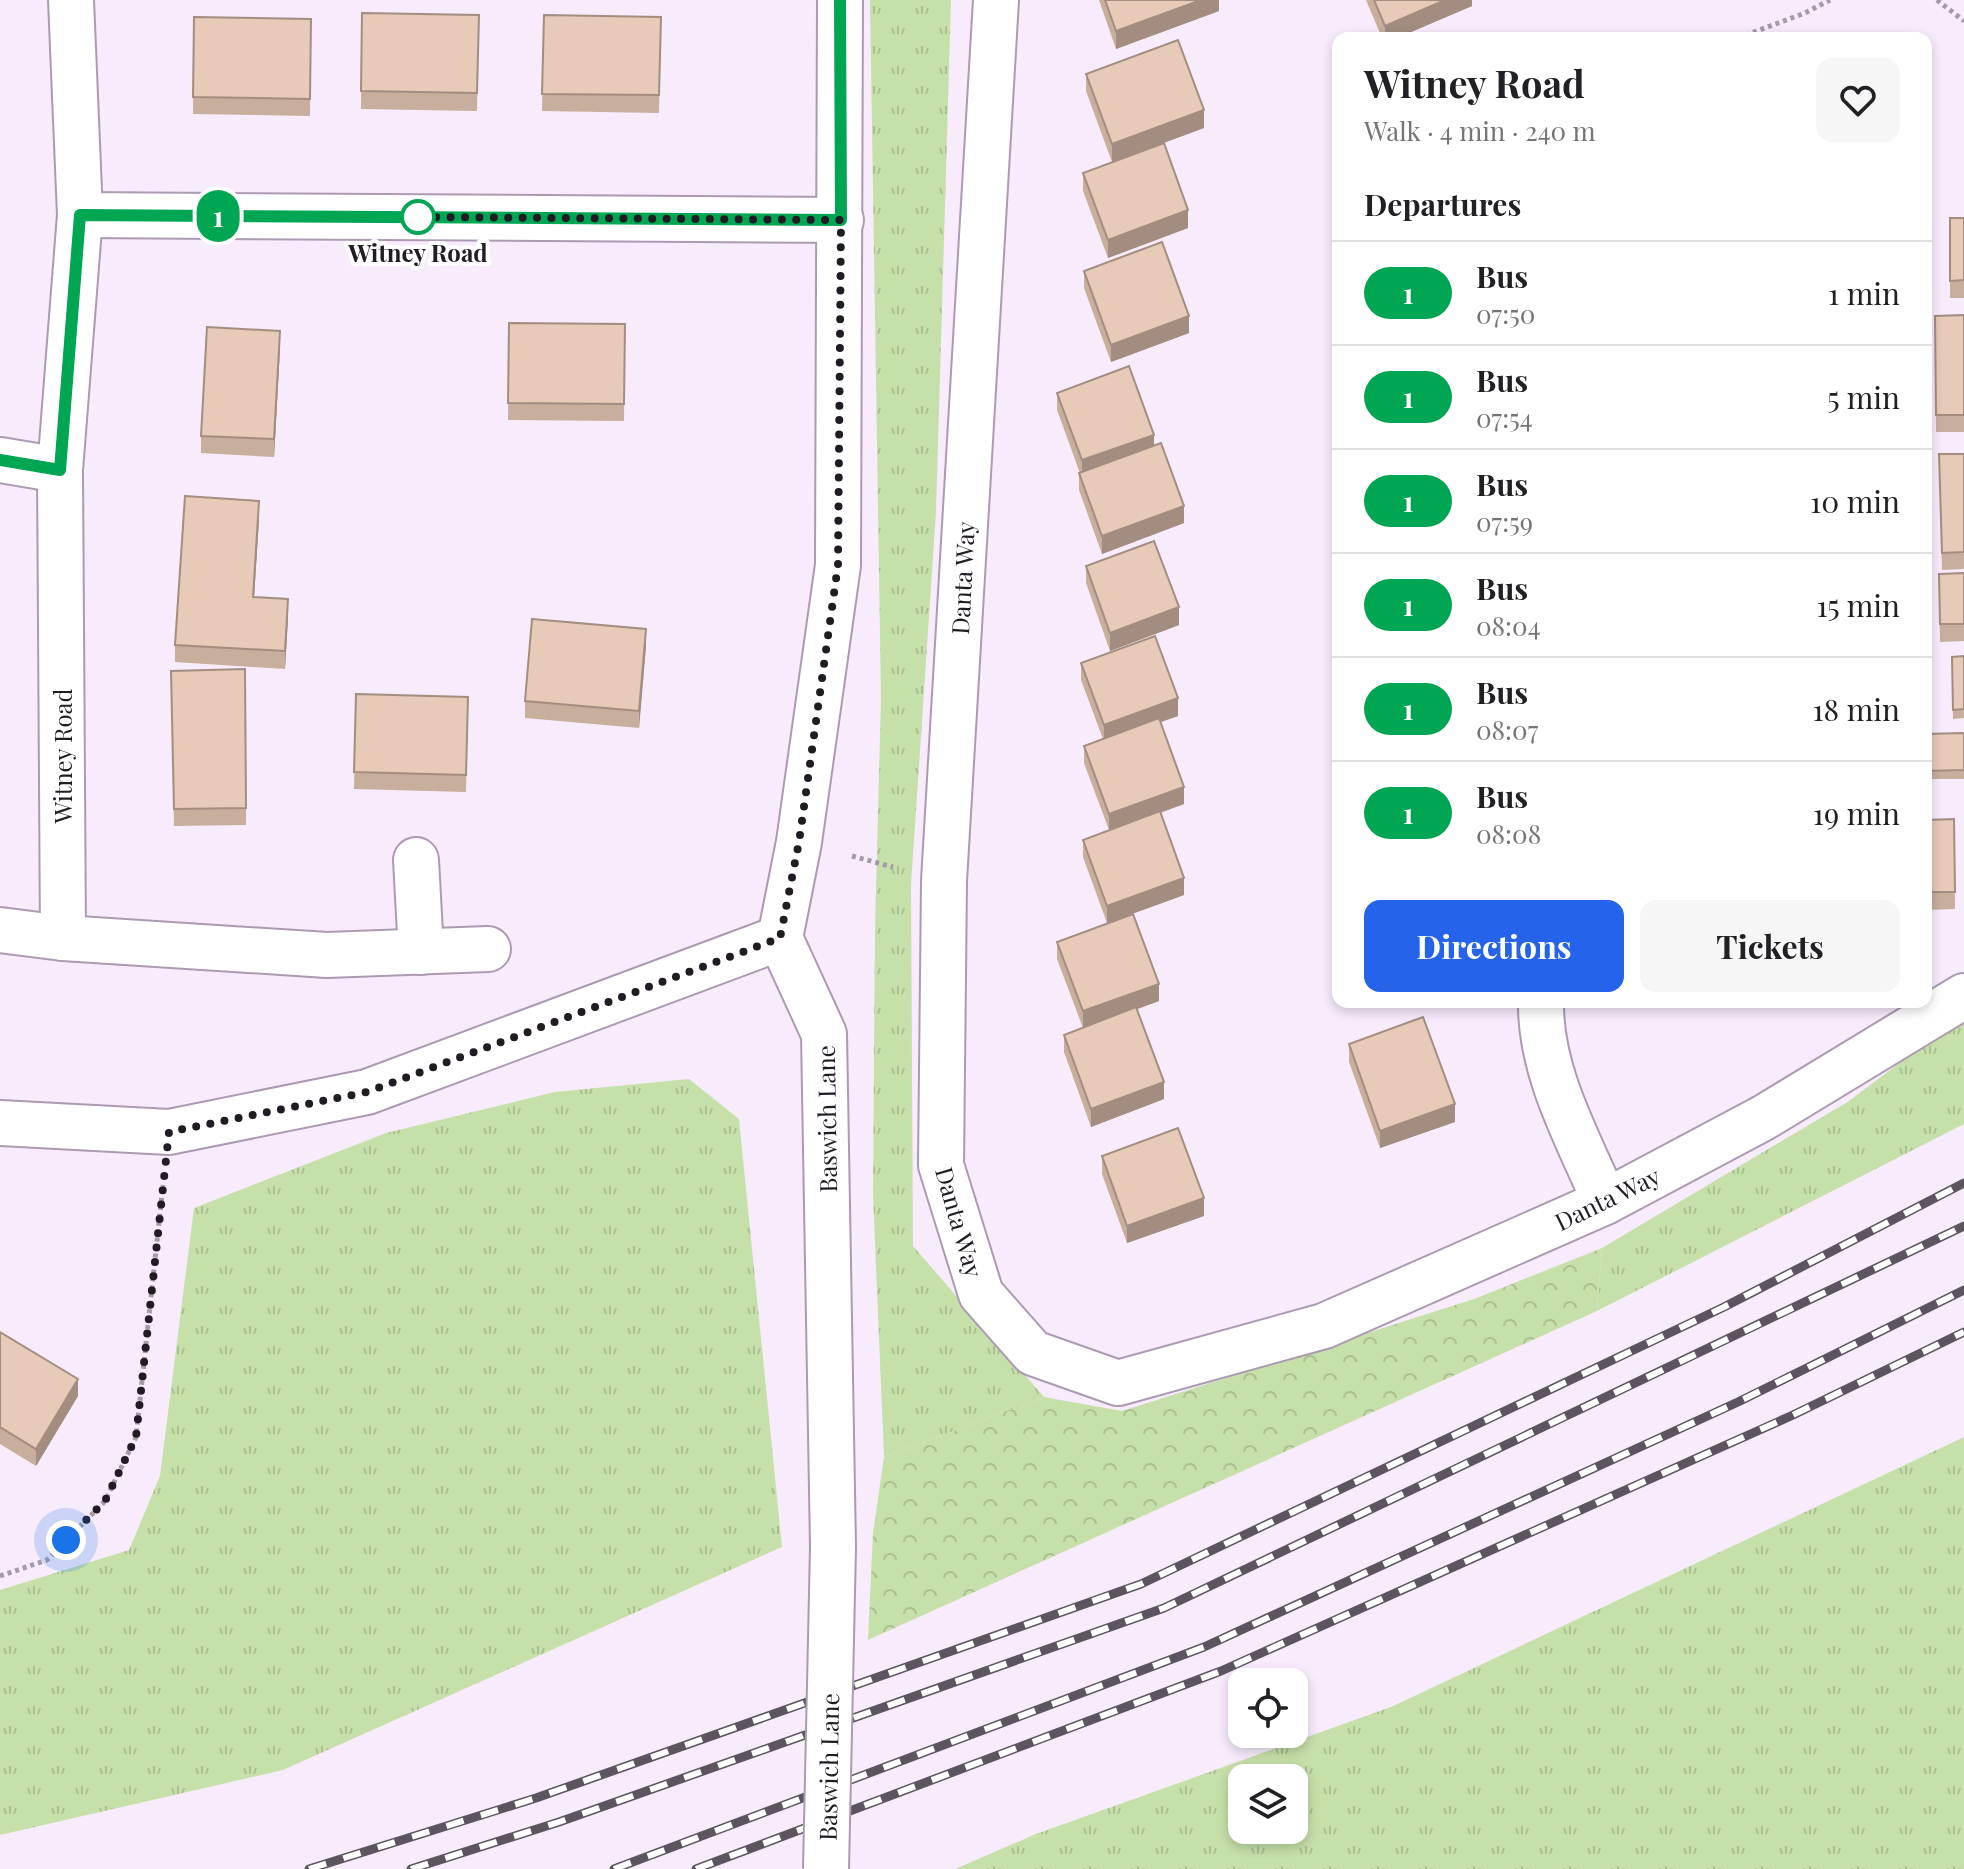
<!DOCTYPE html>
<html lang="en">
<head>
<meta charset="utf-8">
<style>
	body { margin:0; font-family:"Playfair Display",serif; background:#f6f6f6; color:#202124; height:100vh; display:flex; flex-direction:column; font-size:30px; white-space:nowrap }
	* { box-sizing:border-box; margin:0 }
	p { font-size:26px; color:#757577 }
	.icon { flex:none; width:44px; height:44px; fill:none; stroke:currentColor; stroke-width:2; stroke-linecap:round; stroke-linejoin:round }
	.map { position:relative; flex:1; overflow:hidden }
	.details { position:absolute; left:1332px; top:32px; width:600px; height:976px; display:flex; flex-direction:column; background:#fff; border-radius:16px; box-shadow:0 4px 12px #0003 }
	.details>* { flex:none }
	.badge { padding:0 16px; border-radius:26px; font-size:28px; line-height:52px }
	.tools { position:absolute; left:1228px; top:1668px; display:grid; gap:16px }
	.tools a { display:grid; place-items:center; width:80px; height:80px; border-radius:16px; background:#fff; box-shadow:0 4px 12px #0003; font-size:40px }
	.you { position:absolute; width:40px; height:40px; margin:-20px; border:6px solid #fff; border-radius:50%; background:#1a73e8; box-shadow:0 0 0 12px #1a73e833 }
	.map>.badge { position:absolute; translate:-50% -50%; box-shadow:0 0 0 4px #fff }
	h2 { padding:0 32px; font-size:30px; line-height:72px }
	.round { display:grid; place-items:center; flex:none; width:84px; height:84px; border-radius:16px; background:#f6f6f6 }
	.head { display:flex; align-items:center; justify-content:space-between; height:136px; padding:0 32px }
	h1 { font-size:38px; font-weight:700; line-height:60px }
	.primary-button { display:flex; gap:16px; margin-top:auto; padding:16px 32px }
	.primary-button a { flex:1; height:92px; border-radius:16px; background:#2563eb; color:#fff; font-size:32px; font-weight:700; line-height:92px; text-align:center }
	.primary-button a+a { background:#f6f6f6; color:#202124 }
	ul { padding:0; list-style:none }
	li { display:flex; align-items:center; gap:24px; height:104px; padding:0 32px; border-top:2px solid #e0e0e0 }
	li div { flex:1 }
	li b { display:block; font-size:30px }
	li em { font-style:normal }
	li .badge { min-width:88px; font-weight:700; text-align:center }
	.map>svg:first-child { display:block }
	.grass { fill:url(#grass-tufts); fill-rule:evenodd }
	.forest { fill:url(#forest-crowns) }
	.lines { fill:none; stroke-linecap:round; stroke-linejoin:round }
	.minor-casing { stroke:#ac9ab3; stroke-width:48 }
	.tertiary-casing { stroke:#ac9ab3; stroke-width:48 }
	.path { stroke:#a49aa8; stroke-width:5; stroke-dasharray:4 4; stroke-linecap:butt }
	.minor { stroke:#fff; stroke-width:44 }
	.tertiary { stroke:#fff; stroke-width:44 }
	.rail-casing { stroke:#5c5560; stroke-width:9 }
	.rail { stroke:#fff; stroke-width:6; stroke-dasharray:18; stroke-linecap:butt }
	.tertiary-bridge-casing { stroke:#ac9ab3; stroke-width:48; stroke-linecap:butt }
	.tertiary-bridge { stroke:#fff; stroke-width:44 }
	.wall { fill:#c7ae9d }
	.shaded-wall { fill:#a28d80 }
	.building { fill:#e7cab7; stroke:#a28d80; stroke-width:2 }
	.line-casing { stroke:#fff; stroke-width:18 }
	.line { stroke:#00a651; stroke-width:12 }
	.walk { stroke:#211b24; stroke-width:8; stroke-dasharray:0 14.4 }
	.stop-dot { fill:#fff; stroke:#00a651; stroke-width:4 }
	.labels { text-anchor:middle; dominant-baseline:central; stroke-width:8; stroke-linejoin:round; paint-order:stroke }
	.stop-label { font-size:24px; font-weight:bold; fill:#211b24; stroke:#fff }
	.street-label { font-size:24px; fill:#211b24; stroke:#fff }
</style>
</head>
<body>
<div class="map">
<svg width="1964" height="1869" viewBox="0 0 1964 1869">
	<defs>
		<pattern id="grass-tufts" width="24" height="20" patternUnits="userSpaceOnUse" patternTransform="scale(2)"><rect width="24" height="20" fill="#c6e0a9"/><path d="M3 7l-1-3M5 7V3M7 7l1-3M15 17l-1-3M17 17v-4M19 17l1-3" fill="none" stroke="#aac091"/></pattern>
		<pattern id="forest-crowns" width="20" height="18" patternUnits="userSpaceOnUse" patternTransform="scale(2)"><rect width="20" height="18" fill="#c6e0a9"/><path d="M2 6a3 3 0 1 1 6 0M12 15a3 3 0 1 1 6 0" fill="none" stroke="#aac091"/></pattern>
	</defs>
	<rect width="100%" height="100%" fill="#f8ecfc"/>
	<g class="grass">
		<polygon points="870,0 951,0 936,512 911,885 913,1246 1044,1397 884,1457 873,1194 875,928 881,698"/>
		<polygon points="1964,1014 1964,1124 1597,1311 1602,1248 1849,1101"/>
		<polygon points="689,1079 739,1119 782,1547 283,1770 0,1835 0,1590 129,1550 160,1476 194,1208 386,1133 555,1092"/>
		<path d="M 1964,1437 L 1964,1869 L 955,1869 L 1036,1834 L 1391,1707 ZM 1242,1778 L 1294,1778 L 1294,1830 L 1242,1830 Z"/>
	</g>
	<polygon class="forest" points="1602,1248 1597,1311 868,1640 873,1533 884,1457 1044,1397 1122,1411 1474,1299"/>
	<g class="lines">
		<g class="minor-casing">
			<g id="minor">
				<polyline points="996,0 944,881 941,1165 981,1294 1033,1353 1118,1383 1324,1326 1605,1202 1763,1118 1964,996"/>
				<polyline points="80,215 841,220"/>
				<polyline points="0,460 60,470"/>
				<polyline points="416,860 421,952"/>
				<polyline points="0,930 63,938 327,955 488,949"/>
				<polyline points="63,938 60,470 80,215 71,0"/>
				<path d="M 1541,1002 C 1540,1073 1578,1138 1605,1202"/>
				<polyline points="0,1123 169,1132 367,1092 780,938"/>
			</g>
		</g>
		<g class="tertiary-casing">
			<polyline id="tertiary" points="833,1547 824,1034 780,938 799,842 838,565 840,0"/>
		</g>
		<g class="path">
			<polyline points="1937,0 1964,21"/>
			<polyline points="1738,38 1805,13 1830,0"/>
			<polyline points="852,856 893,867"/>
			<polyline points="0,1576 47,1560 105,1501 136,1437 163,1185"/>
		</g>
		<use href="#minor" class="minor"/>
		<use href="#tertiary" class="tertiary"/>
		<g class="rail-casing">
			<g id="rail">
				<polyline points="309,1869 536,1798 1141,1584 1724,1307 1964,1183"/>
				<polyline points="411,1869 559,1822 1164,1608 1964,1226"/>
				<polyline points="614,1869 1204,1647 1738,1402 1964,1290"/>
				<polyline points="696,1869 1221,1671 1793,1415 1964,1332"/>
			</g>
		</g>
		<use href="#rail" class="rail"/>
		<g class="tertiary-bridge-casing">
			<polyline id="tertiary-bridge" points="826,1869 833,1547"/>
		</g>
		<use href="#tertiary-bridge" class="tertiary-bridge"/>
	</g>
	<g class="wall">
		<polygon points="1099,0 1219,0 1219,11 1116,49"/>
		<polygon points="1366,0 1472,0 1472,6 1397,38 1382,38"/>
		<polygon points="362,13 479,15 477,111 361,109"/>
		<polygon points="544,15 661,17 659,113 542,111"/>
		<polygon points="194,17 311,19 310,116 193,114"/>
		<polygon points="1086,74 1204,128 1112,162 1086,91"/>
		<polygon points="1083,173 1188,228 1108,258 1083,191"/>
		<rect x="1950" y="218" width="14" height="80"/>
		<polygon points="1084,271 1189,333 1111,362 1084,288"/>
		<polygon points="1964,315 1964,432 1936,432 1935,316"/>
		<polygon points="509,323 625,324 624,421 508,420"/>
		<polygon points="280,348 274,457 201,453 201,436"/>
		<polygon points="1057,393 1154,446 1184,523 1102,554 1079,490 1079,473 1080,473 1057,410"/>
		<polygon points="1939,454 1964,454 1964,569 1942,570"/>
		<polygon points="259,518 254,597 288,617 285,669 175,662 175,645"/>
		<polygon points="1086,566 1179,625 1110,651 1086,583"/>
		<polygon points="1964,573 1964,641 1940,642 1939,574"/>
		<polygon points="646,646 639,728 525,718 525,701"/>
		<polygon points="1964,656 1964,718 1953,719 1952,657"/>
		<polygon points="1081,663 1178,716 1160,722 1184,804 1160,813 1184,895 1107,923 1083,857 1083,840 1109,830 1084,763 1084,746 1103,739 1081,680"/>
		<polygon points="171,671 246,808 246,825 174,826"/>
		<polygon points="356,694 468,697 466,792 354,789"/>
		<polygon points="1964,733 1964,779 1926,779 1926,734"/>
		<polygon points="1954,819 1955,909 1926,910 1926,820"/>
		<polygon points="1057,942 1159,1001 1137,1009 1164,1099 1091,1127 1064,1052 1064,1035 1083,1028 1057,959"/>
		<polygon points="1650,1002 1714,1002 1714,1005 1651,1007"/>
		<polygon points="1349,1044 1455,1122 1380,1148 1349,1062"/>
		<polygon points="1102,1156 1204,1216 1127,1243 1102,1174"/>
		<polygon points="0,1332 78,1396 36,1466 0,1444"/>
	</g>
	<g class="shaded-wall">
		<polygon points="1201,0 1219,0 1219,11 1116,49 1116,31"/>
		<polygon points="1445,0 1472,0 1472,6 1397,38 1385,38 1385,26"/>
		<polygon points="1204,110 1204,128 1112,162 1112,144"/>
		<polygon points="1188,210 1188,228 1108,258 1108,240"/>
		<polygon points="1189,316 1189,333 1111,362 1111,345"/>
		<polygon points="280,331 280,348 274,457 274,439"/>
		<polygon points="1154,435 1154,452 1082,477 1082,460"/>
		<polygon points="259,501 259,518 253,614 253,597"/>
		<polygon points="1184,506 1184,523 1102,554 1102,536"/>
		<polygon points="288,599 288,617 285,669 285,651"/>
		<polygon points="1179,607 1179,625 1110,651 1110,633"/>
		<polygon points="646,629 646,646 639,728 639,711"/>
		<polygon points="1178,698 1178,716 1104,742 1104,725"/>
		<polygon points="1184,787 1184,804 1109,831 1109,814"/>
		<polygon points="1184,878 1184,895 1107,923 1107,906"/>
		<polygon points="1159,984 1159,1001 1083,1029 1083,1011"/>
		<polygon points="1164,1082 1164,1099 1091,1127 1091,1109"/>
		<polygon points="1455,1104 1455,1122 1380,1148 1380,1131"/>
		<polygon points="1204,1198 1204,1216 1127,1243 1127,1226"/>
		<polygon points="78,1379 78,1396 36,1466 36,1449"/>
	</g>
	<g class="building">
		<polygon points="1105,0 1201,0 1116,31"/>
		<polygon points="1374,0 1445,0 1385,26"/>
		<polygon points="362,13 479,15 477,93 361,91"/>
		<polygon points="544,15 661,17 659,95 542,94"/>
		<polygon points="194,17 311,19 310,99 193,97"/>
		<polygon points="1178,40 1204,110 1112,144 1086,74"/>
		<polygon points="1164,143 1188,210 1108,240 1083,173"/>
		<polygon points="1950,218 1964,218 1964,280 1950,281"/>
		<polygon points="1162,242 1189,316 1111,345 1084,271"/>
		<polygon points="1964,315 1964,415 1936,415 1935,316"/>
		<polygon points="509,323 625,324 624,404 508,403"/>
		<polygon points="207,327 280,331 274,439 201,436"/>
		<polygon points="1129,366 1154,435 1082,460 1057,393"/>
		<polygon points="1161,443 1184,506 1102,536 1079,473"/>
		<polygon points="1939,454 1964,454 1964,552 1942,553"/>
		<polygon points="185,496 259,501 253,597 288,599 285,651 175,645"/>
		<polygon points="1154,541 1179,607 1110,633 1086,566"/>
		<polygon points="1964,573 1964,624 1940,624 1939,574"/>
		<polygon points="532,619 646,629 639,711 525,701"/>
		<polygon points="1155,636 1178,698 1104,725 1081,663"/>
		<polygon points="1964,656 1964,709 1953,710 1952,657"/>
		<polygon points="245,669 246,808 174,809 171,671"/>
		<polygon points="356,694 468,697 466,775 354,772"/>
		<polygon points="1159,718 1184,787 1109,814 1084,746"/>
		<polygon points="1964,733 1964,770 1926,771 1926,734"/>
		<polygon points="1160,811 1184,878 1107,906 1083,840"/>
		<polygon points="1954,819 1955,892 1926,892 1926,820"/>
		<polygon points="1133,914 1159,984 1083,1011 1057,942"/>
		<polygon points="1136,1007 1164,1082 1091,1109 1064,1035"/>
		<polygon points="1423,1017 1455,1104 1380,1131 1349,1044"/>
		<polygon points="1178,1128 1204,1198 1127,1226 1102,1156"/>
		<polygon points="0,1332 78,1379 36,1449 0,1427"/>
	</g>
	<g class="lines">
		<g class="line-casing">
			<polyline id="line" points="0,460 60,470 80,215 841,220 840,0"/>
		</g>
		<use href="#line" class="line"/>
		<polyline class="walk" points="66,1540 105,1501 136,1437 169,1132 367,1092 780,938 799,842 838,565 841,220 418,217"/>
	</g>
	<circle class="stop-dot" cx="418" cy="217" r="16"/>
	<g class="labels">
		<g class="stop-label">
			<text x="418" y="252">Witney Road</text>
		</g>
		<g class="street-label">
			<text transform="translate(962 578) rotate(-87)">Danta Way</text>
			<text transform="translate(62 756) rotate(-90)">Witney Road</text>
			<text transform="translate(826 1119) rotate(-91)">Baswich Lane</text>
			<text transform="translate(1607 1198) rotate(-26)">Danta Way</text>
			<text transform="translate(960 1222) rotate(74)">Danta Way</text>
			<text transform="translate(828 1767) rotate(-89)">Baswich Lane</text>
		</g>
	</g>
</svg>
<div class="tools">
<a><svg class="icon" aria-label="locate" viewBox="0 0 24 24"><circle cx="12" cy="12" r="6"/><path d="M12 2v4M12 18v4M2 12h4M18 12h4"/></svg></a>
<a><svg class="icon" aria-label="layers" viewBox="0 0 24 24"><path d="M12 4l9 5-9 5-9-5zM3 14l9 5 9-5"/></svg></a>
</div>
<div class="you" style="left:66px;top:1540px"></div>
<b class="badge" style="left:218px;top:216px;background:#00a651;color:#fff">1</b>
<section class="details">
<div class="head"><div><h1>Witney Road</h1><p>Walk · 4 min · 240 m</p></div><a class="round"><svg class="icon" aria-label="heart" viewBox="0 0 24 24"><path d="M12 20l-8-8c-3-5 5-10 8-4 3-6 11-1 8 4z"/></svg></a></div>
<h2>Departures</h2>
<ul>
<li><span class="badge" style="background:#00a651;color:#fff">1</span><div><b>Bus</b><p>07:50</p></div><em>1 min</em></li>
<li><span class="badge" style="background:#00a651;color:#fff">1</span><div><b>Bus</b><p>07:54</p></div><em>5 min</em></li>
<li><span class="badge" style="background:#00a651;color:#fff">1</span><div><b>Bus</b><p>07:59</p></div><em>10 min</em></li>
<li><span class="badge" style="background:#00a651;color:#fff">1</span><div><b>Bus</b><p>08:04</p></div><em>15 min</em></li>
<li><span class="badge" style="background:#00a651;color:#fff">1</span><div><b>Bus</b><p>08:07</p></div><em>18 min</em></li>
<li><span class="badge" style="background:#00a651;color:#fff">1</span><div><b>Bus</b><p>08:08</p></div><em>19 min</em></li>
</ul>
<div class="primary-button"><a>Directions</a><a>Tickets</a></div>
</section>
</div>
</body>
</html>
